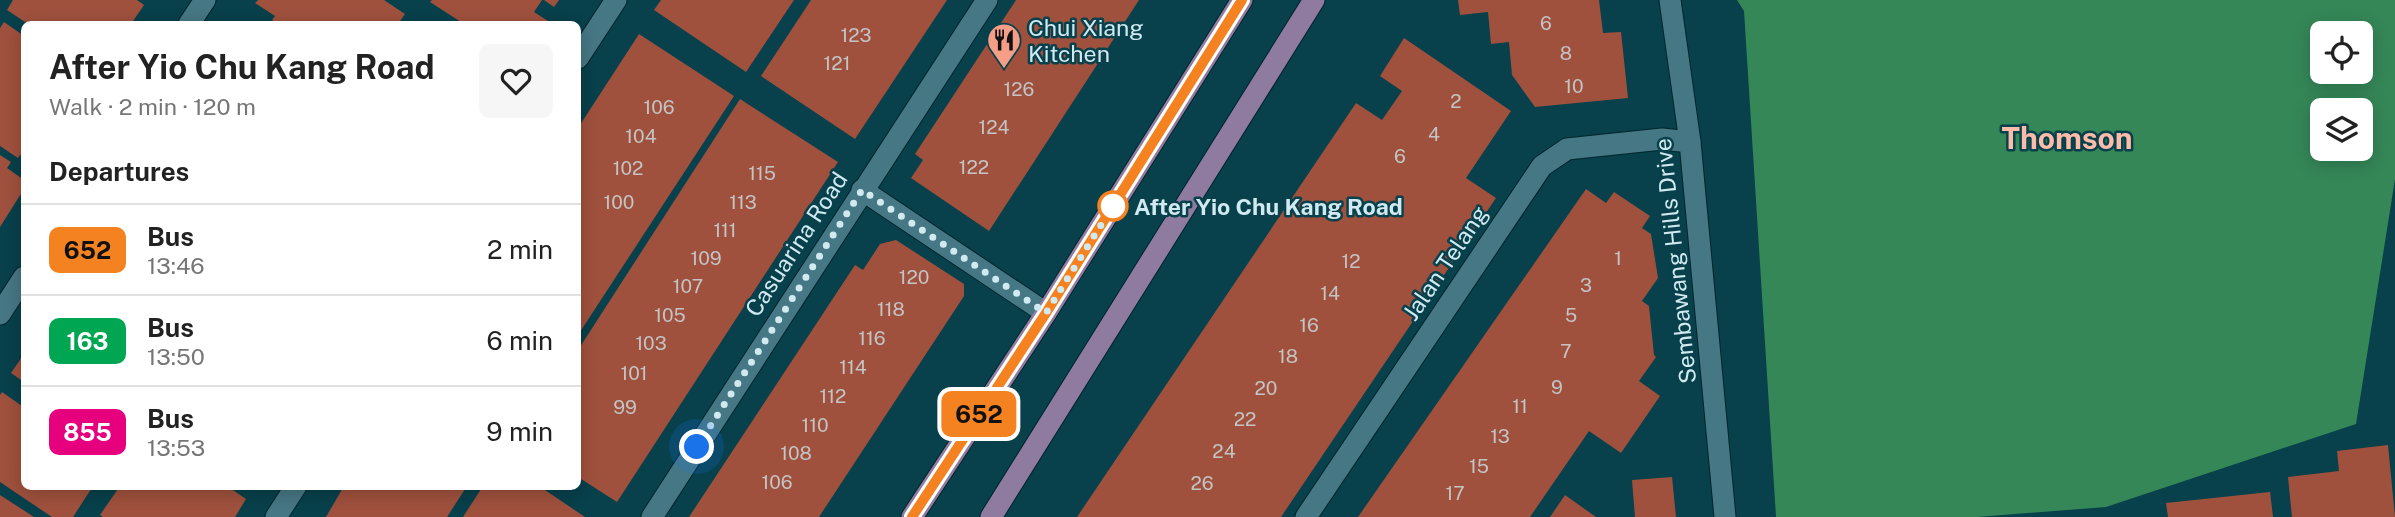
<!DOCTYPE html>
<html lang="en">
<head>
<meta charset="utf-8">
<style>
	body { margin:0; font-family:"Public Sans",sans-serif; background:#f6f6f6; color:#222; height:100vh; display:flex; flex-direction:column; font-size:26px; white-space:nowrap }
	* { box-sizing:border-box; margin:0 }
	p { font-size:23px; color:#767676 }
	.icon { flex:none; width:38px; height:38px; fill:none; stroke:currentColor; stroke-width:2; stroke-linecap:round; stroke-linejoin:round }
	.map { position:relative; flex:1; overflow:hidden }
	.sheet { position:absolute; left:21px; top:21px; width:560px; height:469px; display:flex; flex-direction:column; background:#fff; border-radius:10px; box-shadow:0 4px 18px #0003 }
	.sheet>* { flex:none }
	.badge { padding:0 14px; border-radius:10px; font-size:24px; line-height:46px }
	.controls { position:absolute; left:2310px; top:21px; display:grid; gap:14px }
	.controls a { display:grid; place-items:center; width:63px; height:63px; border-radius:10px; background:#fff; box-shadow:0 4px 18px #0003; font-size:35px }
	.you { position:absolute; width:35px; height:35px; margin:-18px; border:5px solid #fff; border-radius:50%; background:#1a73e8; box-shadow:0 0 0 10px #1a73e833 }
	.map>.badge { position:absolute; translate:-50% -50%; box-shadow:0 0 0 4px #fff }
	h2 { padding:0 28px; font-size:26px; line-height:63px }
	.round { display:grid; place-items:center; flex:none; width:74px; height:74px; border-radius:10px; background:#f6f6f6 }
	.headline { display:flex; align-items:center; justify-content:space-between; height:119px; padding:0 28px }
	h1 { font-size:33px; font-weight:700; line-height:52px }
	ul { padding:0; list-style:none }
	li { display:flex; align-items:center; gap:21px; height:91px; padding:0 28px; border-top:2px solid #e0e0e0 }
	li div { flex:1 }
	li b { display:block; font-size:26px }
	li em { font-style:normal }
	li .badge { min-width:77px; font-weight:700; text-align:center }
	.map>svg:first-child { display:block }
	.forest { fill:#358758; fill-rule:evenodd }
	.building { fill:#9f513d }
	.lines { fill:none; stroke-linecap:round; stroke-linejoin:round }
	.minor-casing { stroke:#00252d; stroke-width:23 }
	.major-casing { stroke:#00252d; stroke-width:23 }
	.minor { stroke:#467784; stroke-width:21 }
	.major { stroke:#907ba0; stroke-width:21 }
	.line-casing { stroke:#fff; stroke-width:16 }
	.line { stroke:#f58220; stroke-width:10 }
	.walk { stroke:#d1eaf1; stroke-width:7; stroke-dasharray:0 12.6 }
	.stop-dot { fill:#fff; stroke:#f58220; stroke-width:3.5 }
	.labels { text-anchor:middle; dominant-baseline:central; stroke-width:5; stroke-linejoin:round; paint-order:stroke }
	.number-label { font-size:19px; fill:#c4c4c4 }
	.poi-label { font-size:23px; fill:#d1eaf1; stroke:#08404b; text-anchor:start }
	.stop-label { font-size:23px; font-weight:bold; fill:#d1eaf1; stroke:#08404b; text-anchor:start }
	.street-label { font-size:23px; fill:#d1eaf1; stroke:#08404b }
	.district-label { font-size:30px; font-weight:bold; fill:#fdbbaa; stroke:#08404b }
</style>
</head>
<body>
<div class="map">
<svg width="2395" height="517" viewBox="0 0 2395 517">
	<rect width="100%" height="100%" fill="#08404b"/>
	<path class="forest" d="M 1737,0 L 2395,0 L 2395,179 L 2356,424 L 2106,507 L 1977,517 L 1776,517 L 1744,11 ZM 2322,33 L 2361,33 L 2361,72 L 2322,72 ZM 2322,110 L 2361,110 L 2361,149 L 2322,149 Z"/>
	<g class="building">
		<polygon points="13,0 137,0 144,5 131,24 28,24 7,10"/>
		<polygon points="258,0 384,0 405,14 398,24 279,24 272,20 275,16 255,3"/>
		<polygon points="432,0 542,0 534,12 548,21 546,24 464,24 430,2"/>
		<polygon points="544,0 559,0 554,7"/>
		<polygon points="661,0 794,0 746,72 654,10"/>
		<polygon points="811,0 947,0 855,139 761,76"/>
		<polygon points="1016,0 1139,0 989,231 911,178 923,160 915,154"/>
		<polygon points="1458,0 1599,0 1603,33 1621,32 1628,98 1535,107 1512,75 1509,42 1491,44 1488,12 1460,15"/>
		<polygon points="4,22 24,36 24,150 18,158 0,146 0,28"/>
		<polygon points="639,34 734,96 578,335 578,128"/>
		<polygon points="1404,38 1511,111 1466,178 1496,198 1281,517 1077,517 1356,103 1382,120 1402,91 1380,76"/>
		<polygon points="740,99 838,162 617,502 578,477 578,350"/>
		<polygon points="0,155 11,162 7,168 24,180 24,189 0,227"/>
		<polygon points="1586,189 1606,203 1614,192 1650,216 1642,228 1651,234 1658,278 1642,301 1649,306 1654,355 1656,357 1639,381 1660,396 1621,453 1589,431 1530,517 1358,517"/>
		<polygon points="896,240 964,284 964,296 819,517 689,517 855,265 863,270 880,244"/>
		<polygon points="24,354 24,382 11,373"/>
		<polygon points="2,392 22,406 24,399 24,486 93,486 73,517 52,517 0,482 0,395"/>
		<polygon points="2388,445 2395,517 2292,517 2288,477 2339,471 2337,451"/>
		<polygon points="1672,477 1676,517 1635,517 1632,480"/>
		<polygon points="120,486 227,486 246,499 235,517 103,517 100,515"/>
		<polygon points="344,486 467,486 447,517 326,517"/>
		<polygon points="483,486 539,486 585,517 463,517"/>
		<polygon points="2270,492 2273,517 2168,517 2166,503"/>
		<polygon points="0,495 34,517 0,517"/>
		<polygon points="1565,495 1596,517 1550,517"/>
	</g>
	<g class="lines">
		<g class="minor-casing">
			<g id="minor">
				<polyline points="1670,0 1690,142 1725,517"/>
				<polyline points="189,24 205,0"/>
				<polyline points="578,58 616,0"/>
				<polyline points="862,190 1046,313"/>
				<polyline points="0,314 24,277"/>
				<polyline points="276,517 296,486"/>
				<polyline points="652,517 987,0"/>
				<polyline points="1306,517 1542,166 1567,149 1662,139 1690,142"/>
			</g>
		</g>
		<g class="major-casing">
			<g id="major">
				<polyline points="912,517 1046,313 1242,0"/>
				<polyline points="991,517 1314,0"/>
			</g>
		</g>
		<use href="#minor" class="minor"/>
		<use href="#major" class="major"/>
	</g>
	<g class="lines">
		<g class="line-casing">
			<polyline id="line" points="912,517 1046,313 1242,0"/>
		</g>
		<use href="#line" class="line"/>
		<polyline class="walk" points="697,447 862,190 1046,313 1116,201 1113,206"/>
	</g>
	<defs>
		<g id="restaurant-pin" transform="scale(1.75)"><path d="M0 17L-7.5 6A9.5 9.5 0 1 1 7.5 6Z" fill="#f49e88" stroke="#08404b"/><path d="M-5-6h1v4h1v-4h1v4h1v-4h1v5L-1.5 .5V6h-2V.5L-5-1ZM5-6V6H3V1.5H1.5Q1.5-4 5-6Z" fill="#111"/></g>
	</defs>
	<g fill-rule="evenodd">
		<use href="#restaurant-pin" x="1004" y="40"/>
	</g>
	<circle class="stop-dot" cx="1113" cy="206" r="14"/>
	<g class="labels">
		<g class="number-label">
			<text x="1546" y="23">6</text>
			<text x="856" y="35">123</text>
			<text x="1566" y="53">8</text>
			<text x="837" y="63">121</text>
			<text x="1574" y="86">10</text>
			<text x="1019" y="89">126</text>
			<text x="1456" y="101">2</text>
			<text x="659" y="107">106</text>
			<text x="994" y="127">124</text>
			<text x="1434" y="134">4</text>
			<text x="641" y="136">104</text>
			<text x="1400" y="156">6</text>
			<text x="974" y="167">122</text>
			<text x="628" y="168">102</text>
			<text x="762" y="173">115</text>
			<text x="619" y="202">100</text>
			<text x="743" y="202">113</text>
			<text x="725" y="230">111</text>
			<text x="706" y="258">109</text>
			<text x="1618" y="258">1</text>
			<text x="1351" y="261">12</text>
			<text x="914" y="277">120</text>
			<text x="1586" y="285">3</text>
			<text x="688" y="286">107</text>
			<text x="1330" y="293">14</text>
			<text x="891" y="309">118</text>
			<text x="670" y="315">105</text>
			<text x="1571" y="315">5</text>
			<text x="1309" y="325">16</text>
			<text x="872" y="338">116</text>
			<text x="651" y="343">103</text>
			<text x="1566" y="351">7</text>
			<text x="1288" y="356">18</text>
			<text x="853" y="367">114</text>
			<text x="634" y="373">101</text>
			<text x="1557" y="387">9</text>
			<text x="1266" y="388">20</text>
			<text x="833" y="396">112</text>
			<text x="1520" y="406">11</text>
			<text x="625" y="407">99</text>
			<text x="1245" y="419">22</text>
			<text x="815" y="425">110</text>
			<text x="1500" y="436">13</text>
			<text x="1224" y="451">24</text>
			<text x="796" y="453">108</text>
			<text x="1479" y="466">15</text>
			<text x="777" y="482">106</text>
			<text x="1202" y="483">26</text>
			<text x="1455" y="493">17</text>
		</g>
		<g class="poi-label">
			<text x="1028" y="27">Chui Xiang<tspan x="1028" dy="26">Kitchen</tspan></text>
		</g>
		<g class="stop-label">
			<text x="1134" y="206">After Yio Chu Kang Road</text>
		</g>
		<g class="street-label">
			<text transform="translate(796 244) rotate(-57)">Casuarina Road</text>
			<text transform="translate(1675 261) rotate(-96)">Sembawang Hills Drive</text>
			<text transform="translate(1445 263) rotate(-56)">Jalan Telang</text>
		</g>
		<g class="district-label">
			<text x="2067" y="138">Thomson</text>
		</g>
	</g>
</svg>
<div class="controls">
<a><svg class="icon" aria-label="locate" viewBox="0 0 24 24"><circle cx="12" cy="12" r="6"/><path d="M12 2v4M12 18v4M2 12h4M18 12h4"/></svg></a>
<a><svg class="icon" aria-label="layers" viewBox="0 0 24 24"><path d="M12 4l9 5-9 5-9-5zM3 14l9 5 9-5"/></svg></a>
</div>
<div class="you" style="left:697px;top:447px"></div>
<b class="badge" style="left:979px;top:414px;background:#f58220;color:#111">652</b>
<section class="sheet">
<div class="headline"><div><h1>After Yio Chu Kang Road</h1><p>Walk · 2 min · 120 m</p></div><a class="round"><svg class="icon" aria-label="heart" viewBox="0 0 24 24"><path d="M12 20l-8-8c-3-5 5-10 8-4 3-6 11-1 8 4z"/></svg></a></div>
<h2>Departures</h2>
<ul>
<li><span class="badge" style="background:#f58220;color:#111">652</span><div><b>Bus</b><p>13:46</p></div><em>2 min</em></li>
<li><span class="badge" style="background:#00a651;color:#fff">163</span><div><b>Bus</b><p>13:50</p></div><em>6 min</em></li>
<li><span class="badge" style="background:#e6007e;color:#fff">855</span><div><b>Bus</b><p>13:53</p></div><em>9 min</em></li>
</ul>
</section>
</div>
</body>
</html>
